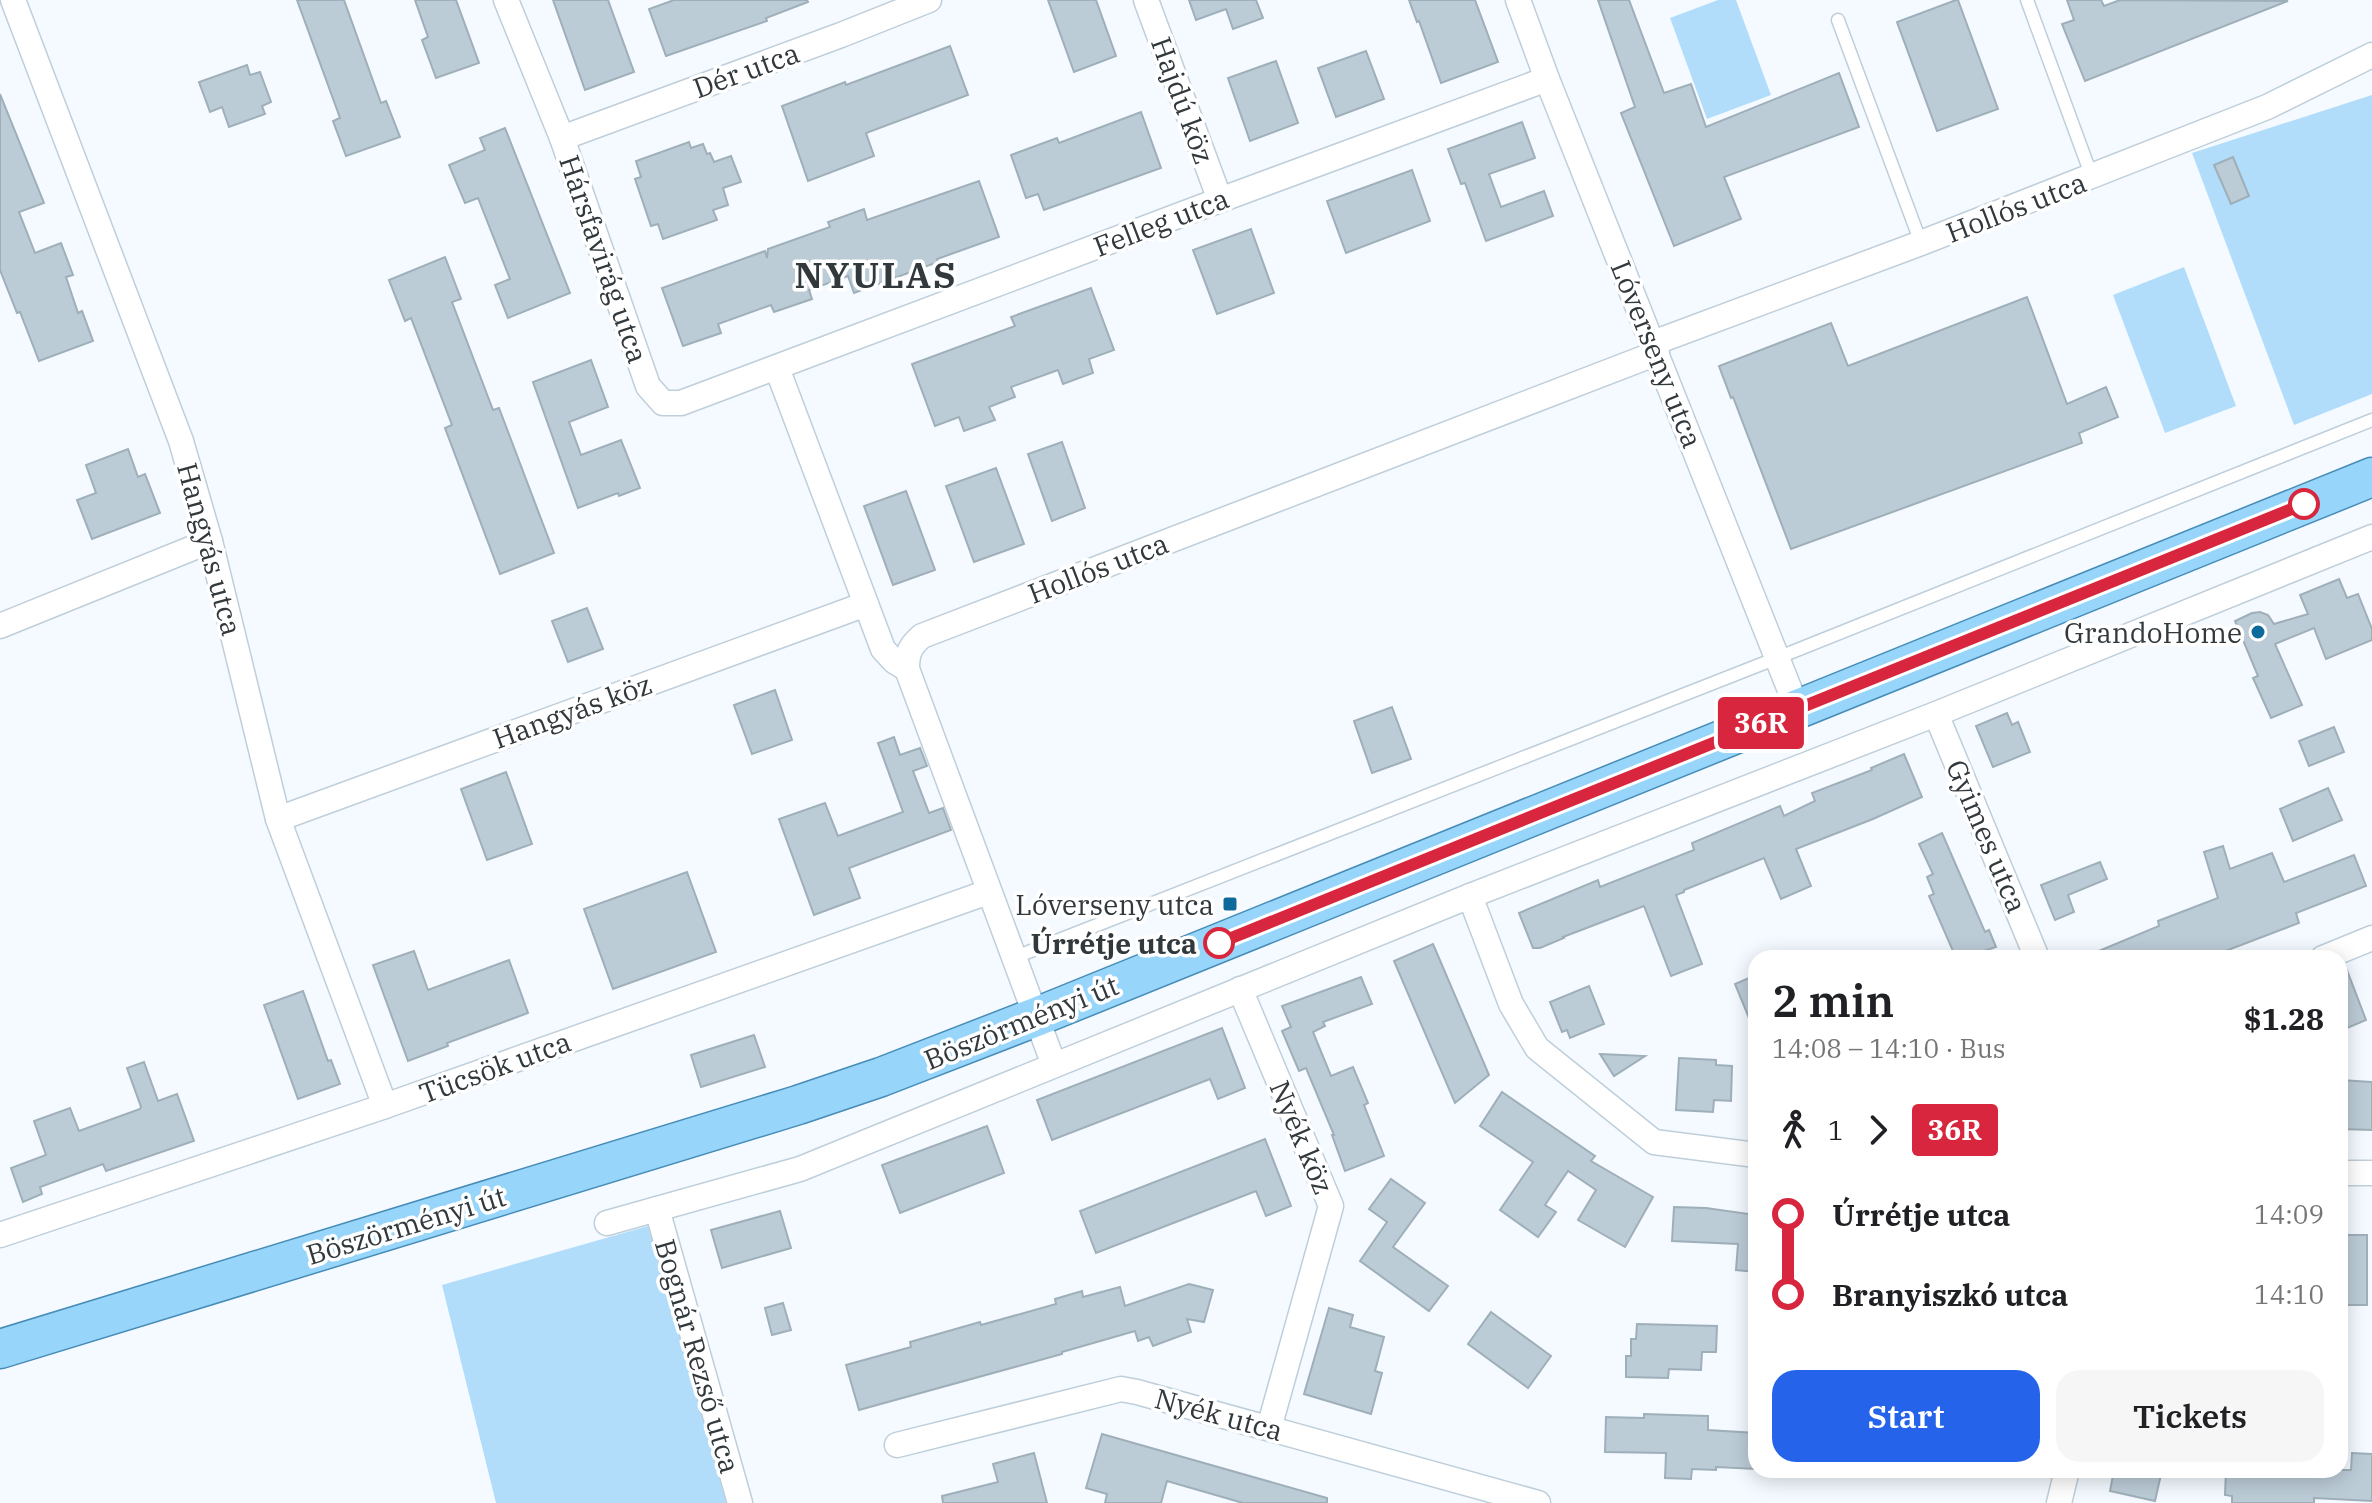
<!DOCTYPE html>
<html lang="en">
<head>
<meta charset="utf-8">
<style>
	body { margin:0; font-family:"IBM Plex Serif",serif; background:#f6f6f6; color:#202124; height:100vh; display:flex; flex-direction:column; font-size:30px; white-space:nowrap }
	* { box-sizing:border-box; margin:0 }
	p { font-size:26px; color:#757577 }
	.icon { flex:none; width:44px; height:44px; fill:none; stroke:currentColor; stroke-width:2; stroke-linecap:round; stroke-linejoin:round }
	.map { position:relative; flex:1; overflow:hidden }
	.drawer { position:absolute; left:1748px; top:950px; width:600px; height:528px; display:flex; flex-direction:column; background:#fff; border-radius:24px; box-shadow:0 4px 20px #0003 }
	.drawer>* { flex:none }
	.badge { padding:0 16px; border-radius:6px; font-size:28px; line-height:52px }
	.map>.badge { position:absolute; translate:-50% -50%; box-shadow:0 0 0 4px #fff }
	.legs { display:flex; align-items:center; gap:12px; height:88px; padding:0 24px; font-size:26px }
	.legs p { margin-inline-start:auto }
	.headline { display:flex; align-items:center; justify-content:space-between; height:136px; padding:0 24px }
	h1 { font-size:44px; font-weight:600; line-height:60px }
	.action { display:flex; gap:16px; margin-top:auto; padding:16px 24px }
	.action a { flex:1; height:92px; border-radius:24px; background:#2563eb; color:#fff; font-size:32px; font-weight:600; line-height:92px; text-align:center }
	.action a+a { background:#f6f6f6; color:#202124 }
	ul { padding:0 24px; list-style:none }
	li { display:flex; align-items:center; gap:28px; height:80px; font-size:30px }
	li i { display:grid; place-items:center; width:12px; height:100%; margin:0 10px; background:currentColor }
	li i::after { content:''; width:20px; height:20px; margin:-10px; border:6px solid; border-radius:50%; background:#fff }
	li p { margin-inline-start:auto }
	li:first-child i { background:linear-gradient(#0000 50%,currentColor 0) }
	li:last-child i { background:linear-gradient(currentColor 50%,#0000 0) }
	.map>svg:first-child { display:block }
	.green { fill:#b2ddfa }
	.building { fill:#bcccd7; stroke:#9fafb9; stroke-width:2 }
	.lines { fill:none; stroke-linecap:round; stroke-linejoin:round }
	.service-casing { stroke:#bfcfda; stroke-width:15 }
	.minor-casing { stroke:#bfcfda; stroke-width:27 }
	.primary-casing { stroke:#468cb6; stroke-width:41 }
	.service { stroke:#fff; stroke-width:12 }
	.minor { stroke:#fff; stroke-width:24 }
	.primary { stroke:#97d5fa; stroke-width:38 }
	.line-1-casing { stroke:#fff; stroke-width:18 }
	.line-1 { stroke:#d7263d; stroke-width:12 }
	.stop-1-dot { fill:#fff; stroke:#d7263d; stroke-width:4 }
	.poi-dot { fill:#0c6b9a; stroke:#fff; stroke-width:3 }
	.labels { text-anchor:middle; dominant-baseline:central; stroke-width:7; stroke-linejoin:round; paint-order:stroke }
	.street-label { font-size:28px; fill:#32393d; stroke:#fff }
	.poi-label { font-size:28px; fill:#32393d; stroke:#fff; text-anchor:end }
	.stop-label { font-size:28px; font-weight:bold; fill:#32393d; stroke:#fff; text-anchor:end }
	.district-label { font-size:36px; font-weight:bold; letter-spacing:2px; fill:#32393d; stroke:#fff }
</style>
</head>
<body>
<div class="map">
<svg width="2372" height="1503" viewBox="0 0 2372 1503">
	<rect width="100%" height="100%" fill="#f4faff"/>
	<g class="green">
		<polygon points="1718,0 1736,0 1771,95 1707,119 1670,18"/>
		<polygon points="2372,95 2372,394 2294,425 2192,153"/>
		<polygon points="2184,267 2236,406 2165,433 2113,295"/>
		<polygon points="648,1226 727,1503 496,1503 442,1285"/>
	</g>
	<g class="building">
		<polygon points="297,0 344,0 381,103 386,101 400,137 346,156 333,121 340,118"/>
		<polygon points="415,0 456,0 479,63 436,78 422,40 428,37"/>
		<polygon points="553,0 608,0 634,72 585,90"/>
		<polygon points="674,0 807,0 808,2 766,18 767,21 666,56 649,9"/>
		<polygon points="1048,0 1096,0 1116,56 1074,72"/>
		<polygon points="1189,0 1256,0 1263,18 1233,29 1226,9 1196,20"/>
		<polygon points="1409,0 1475,0 1498,62 1441,83 1419,21 1417,22"/>
		<polygon points="1598,0 1629,0 1664,93 1691,84 1706,127 1839,73 1859,127 1724,177 1741,219 1674,246 1621,113 1635,107"/>
		<polygon points="1956,0 1958,0 1998,109 1937,131 1897,22"/>
		<polygon points="2067,0 2101,0 2104,6 2120,0 2288,1 2085,81 2062,24 2074,20"/>
		<polygon points="950,46 968,95 866,133 874,156 808,181 782,106 845,82 846,85"/>
		<polygon points="1366,51 1384,99 1336,117 1318,68"/>
		<polygon points="1276,61 1298,123 1250,141 1228,78"/>
		<polygon points="247,65 250,75 260,72 271,102 262,106 265,114 229,127 222,107 210,112 199,82"/>
		<polygon points="0,94 44,203 19,212 35,253 61,243 73,275 66,277 78,313 82,311 93,341 39,361 20,312 17,313 0,270"/>
		<polygon points="1141,112 1161,168 1044,210 1038,194 1026,198 1011,155 1057,138 1059,143"/>
		<polygon points="1522,122 1535,158 1489,174 1501,207 1544,191 1553,216 1486,241 1465,183 1461,184 1448,149"/>
		<polygon points="505,128 570,293 508,318 495,285 510,279 478,198 465,203 449,165 485,150 480,138"/>
		<polygon points="689,142 691,148 703,144 707,154 710,153 714,162 731,156 741,182 723,188 728,205 713,210 717,220 663,239 658,224 651,226 635,179 641,177 636,161"/>
		<polygon points="2233,157 2249,196 2231,204 2214,165"/>
		<polygon points="1412,170 1430,221 1346,253 1327,201"/>
		<polygon points="979,181 999,237 937,259 938,262 854,293 848,276 809,290 812,299 774,312 771,305 718,324 721,333 683,346 662,288 765,251 767,258 768,249 830,227 828,222 864,209 867,220"/>
		<polygon points="1251,229 1274,293 1217,314 1193,250"/>
		<polygon points="445,257 461,299 452,302 493,410 499,408 554,553 500,574 445,428 452,425 411,318 405,321 389,280"/>
		<polygon points="1091,288 1114,350 1089,359 1093,373 1063,384 1058,370 1011,387 1015,397 989,407 995,420 964,431 959,417 935,426 912,364 1015,326 1011,317"/>
		<polygon points="2027,297 2067,404 2106,387 2118,417 2079,433 2082,443 1791,549 1733,397 1731,398 1719,366 1831,323 1848,366"/>
		<polygon points="591,360 608,407 569,422 581,455 621,440 640,488 619,496 618,493 578,508 533,382"/>
		<polygon points="1062,442 1085,508 1052,521 1028,454"/>
		<polygon points="128,449 138,477 145,474 160,513 92,539 77,500 96,493 86,465"/>
		<polygon points="996,468 1024,544 974,562 946,486"/>
		<polygon points="906,491 935,570 893,585 864,506"/>
		<polygon points="2339,579 2347,598 2358,594 2372,629 2372,640 2326,659 2314,628 2275,644 2302,705 2271,718 2253,678 2258,676 2235,621 2252,613 2260,612 2268,615 2274,624 2308,614 2300,595"/>
		<polygon points="587,608 603,649 568,662 552,621"/>
		<polygon points="775,690 792,740 752,754 734,705"/>
		<polygon points="1392,707 1411,759 1372,773 1354,721"/>
		<polygon points="2007,713 2012,725 2018,722 2030,752 1993,767 1976,726"/>
		<polygon points="2334,727 2344,752 2309,766 2299,741"/>
		<polygon points="894,737 900,755 920,748 927,766 913,771 929,813 943,808 951,830 849,868 860,898 814,915 779,819 825,803 838,836 903,812 878,743"/>
		<polygon points="1904,754 1922,797 1873,819 1796,849 1811,886 1781,899 1764,858 1684,890 1684,892 1676,895 1702,964 1671,976 1644,906 1563,937 1564,938 1540,948 1533,948 1519,913 1598,880 1600,887 1694,850 1692,843 1780,806 1784,816 1815,801 1812,793 1872,770 1871,768"/>
		<polygon points="506,772 532,844 487,860 461,789"/>
		<polygon points="2328,788 2342,820 2293,841 2280,809"/>
		<polygon points="1942,833 1985,932 1989,930 1996,947 1981,952 1983,958 1956,958 1929,896 1934,894 1927,877 1933,874 1919,844"/>
		<polygon points="2223,846 2230,869 2272,853 2284,882 2354,855 2366,886 2296,913 2299,923 2220,953 2222,958 2082,958 2159,926 2158,921 2218,898 2204,852"/>
		<polygon points="2100,862 2107,879 2068,895 2074,912 2055,920 2041,885"/>
		<polygon points="687,872 716,952 613,989 584,909"/>
		<polygon points="1433,944 1489,1075 1455,1103 1394,961"/>
		<polygon points="414,951 428,990 509,960 528,1013 447,1043 448,1046 408,1061 373,965"/>
		<polygon points="2345,965 2366,1020 2340,1031 2340,967"/>
		<polygon points="1756,975 1756,1035 1735,984"/>
		<polygon points="1361,977 1372,1004 1323,1022 1325,1026 1313,1032 1331,1076 1353,1067 1368,1103 1364,1105 1384,1156 1345,1171 1332,1135 1334,1135 1306,1068 1299,1071 1282,1031 1291,1027 1282,1006"/>
		<polygon points="1589,986 1604,1024 1570,1038 1567,1030 1562,1032 1550,1002"/>
		<polygon points="303,991 328,1061 331,1060 340,1084 298,1099 264,1005"/>
		<polygon points="1222,1028 1245,1088 1218,1099 1210,1079 1052,1140 1037,1100"/>
		<polygon points="754,1035 765,1067 701,1087 691,1055"/>
		<polygon points="1600,1054 1645,1056 1614,1076"/>
		<polygon points="1679,1058 1716,1060 1716,1065 1732,1066 1731,1101 1714,1100 1713,1112 1676,1110"/>
		<polygon points="144,1062 158,1101 177,1094 194,1141 106,1171 103,1164 40,1187 42,1194 23,1202 11,1168 46,1155 34,1121 70,1108 79,1131 140,1109 141,1107 127,1068"/>
		<polygon points="2340,1080 2372,1082 2372,1130 2340,1129"/>
		<polygon points="1502,1092 1595,1156 1591,1161 1653,1197 1625,1247 1578,1220 1596,1190 1568,1171 1545,1205 1556,1212 1538,1237 1500,1210 1533,1162 1480,1126"/>
		<polygon points="987,1126 1004,1173 900,1213 882,1165"/>
		<polygon points="1265,1139 1291,1206 1266,1216 1256,1191 1096,1253 1080,1211"/>
		<polygon points="1391,1179 1425,1203 1393,1247 1448,1286 1429,1311 1360,1261 1387,1222 1369,1209"/>
		<polygon points="1674,1207 1706,1208 1756,1215 1756,1272 1736,1270 1738,1244 1672,1241"/>
		<polygon points="780,1211 791,1248 722,1268 711,1230"/>
		<rect x="2340" y="1235" width="27" height="70"/>
		<polygon points="1189,1284 1213,1290 1204,1322 1187,1319 1191,1332 1153,1346 1149,1337 1138,1341 1135,1331 1062,1352 1062,1354 859,1410 846,1365 911,1347 910,1342 980,1322 981,1325 1056,1304 1055,1299 1082,1291 1083,1297 1120,1287 1125,1306"/>
		<polygon points="783,1303 791,1330 772,1335 765,1308"/>
		<polygon points="1329,1308 1353,1315 1350,1327 1384,1337 1375,1371 1382,1373 1371,1414 1304,1394"/>
		<polygon points="1491,1312 1551,1356 1528,1388 1468,1344"/>
		<polygon points="1637,1324 1717,1326 1716,1352 1702,1352 1701,1370 1669,1369 1668,1378 1626,1377 1626,1356 1631,1356 1631,1339 1636,1339"/>
		<polygon points="1644,1414 1708,1416 1708,1430 1756,1433 1756,1469 1716,1467 1716,1470 1692,1469 1691,1479 1665,1478 1666,1453 1605,1452 1606,1417 1644,1418"/>
		<polygon points="1102,1434 1327,1498 1327,1503 1243,1503 1167,1481 1161,1503 1105,1503 1107,1494 1086,1488"/>
		<polygon points="1034,1453 1047,1503 943,1503 942,1496 998,1482 993,1464"/>
		<polygon points="2352,1453 2372,1454 2372,1501 2314,1498 2314,1503 2232,1503 2232,1496 2225,1495 2226,1470 2351,1470"/>
		<polygon points="2114,1470 2162,1470 2155,1501 2110,1491"/>
	</g>
	<g class="lines">
		<g class="service-casing">
			<g id="service">
				<polyline points="2027,0 2092,177"/>
				<polyline points="1838,20 1921,243"/>
				<polyline points="1013,958 1777,658 2372,420"/>
			</g>
		</g>
		<g class="minor-casing">
			<g id="minor">
				<polyline points="13,0 181,441 210,541 278,819 385,1106"/>
				<polyline points="506,0 562,138 648,386 663,403 681,403 1220,200 1547,79"/>
				<polyline points="1146,0 1220,200"/>
				<polyline points="1518,0 1547,79 1797,708"/>
				<polyline points="562,138 841,35 929,0"/>
				<polyline points="1653,343 1921,243 2267,107 2372,55"/>
				<polyline points="777,368 883,649 894,661 907,669"/>
				<polyline points="0,626 210,541"/>
				<polyline points="1936,714 2037,958"/>
				<polyline points="278,819 866,604"/>
				<polyline points="1470,896 1511,1004 1537,1048 1654,1142 1756,1155"/>
				<polyline points="2323,958 2372,938"/>
				<polyline points="1240,989 1331,1206 1269,1428"/>
				<path d="M 1054,1065 L 907,669 C 907,653 910,646 922,636 L 1657,353"/>
				<polyline points="2340,1173 2372,1173"/>
				<polyline points="657,1209 740,1503"/>
				<polyline points="607,1223 800,1169 1470,896 1936,714 2372,537"/>
				<polyline points="0,1235 385,1106 988,892"/>
				<polyline points="897,1445 1121,1389 1137,1392 1538,1503"/>
				<polyline points="2059,1503 2067,1470"/>
			</g>
		</g>
		<g class="primary-casing">
			<polyline id="primary" points="0,1349 798,1105 881,1077 1036,1017 2372,477"/>
		</g>
		<use href="#service" class="service"/>
		<use href="#minor" class="minor"/>
		<use href="#primary" class="primary"/>
	</g>
	<g class="lines">
		<g class="line-1-casing">
			<polyline id="line-1" points="1219,943 2304,504"/>
		</g>
		<use href="#line-1" class="line-1"/>
	</g>
	<g class="stop-1-dot">
		<circle cx="2304" cy="504" r="14"/>
		<circle cx="1219" cy="943" r="14"/>
	</g>
	<g class="poi-dot">
		<circle cx="2258" cy="632" r="8"/>
		<rect x="1222" y="896" width="16" height="16" rx="4"/>
	</g>
	<g class="labels">
		<g class="street-label">
			<text transform="translate(746 70) rotate(-20)">Dér utca</text>
			<text transform="translate(1183 100) rotate(70)">Hajdú köz</text>
			<text transform="translate(2016 207) rotate(-21)">Hollós utca</text>
			<text transform="translate(1161 222) rotate(-21)">Felleg utca</text>
			<text transform="translate(604 259) rotate(71)">Hársfavirág utca</text>
			<text transform="translate(1657 354) rotate(68)">Lóverseny utca</text>
			<text transform="translate(210 549) rotate(75)">Hangyás utca</text>
			<text transform="translate(1098 568) rotate(-21)">Hollós utca</text>
			<text transform="translate(572 711) rotate(-20)">Hangyás köz</text>
			<text transform="translate(1987 836) rotate(67)">Gyimes utca</text>
			<text transform="translate(1021 1022) rotate(-22)">Böszörményi út</text>
			<text transform="translate(495 1067) rotate(-20)">Tücsök utca</text>
			<text transform="translate(1302 1137) rotate(67)">Nyék köz</text>
			<text transform="translate(406 1225) rotate(-17)">Böszörményi út</text>
			<text transform="translate(698 1356) rotate(74)">Bognár Rezső utca</text>
			<text transform="translate(1219 1414) rotate(15)">Nyék utca</text>
		</g>
		<g class="poi-label">
			<text x="2242" y="632">GrandoHome</text>
			<text x="1214" y="904">Lóverseny utca</text>
		</g>
		<g class="stop-label">
			<text x="1197" y="943">Úrrétje utca</text>
		</g>
		<g class="district-label">
			<text x="876" y="274">NYULAS</text>
		</g>
	</g>
</svg>
<b class="badge" style="left:1761px;top:723px;background:#d7263d;color:#fff">36R</b>
<section class="drawer">
<div class="headline"><div><h1>2 min</h1><p>14:08 – 14:10 · Bus</p></div><b>$1.28</b></div>
<div class="legs"><svg class="icon" aria-label="walk" viewBox="0 0 24 24"><circle cx="13" cy="4" r="2"/><path d="M13 8l-2 6 4 7M11 14l-3 7M7 12l3-4h3l4 4"/></svg>1<svg class="icon" aria-label="forward" viewBox="0 0 24 24"><path d="M9 5l7 7-7 7"/></svg><b class="badge" style="background:#d7263d;color:#fff">36R</b></div>
<ul>
<li><i style="color:#d7263d"></i><b>Úrrétje utca</b><p>14:09</p></li>
<li><i style="color:#d7263d"></i><b>Branyiszkó utca</b><p>14:10</p></li>
</ul>
<div class="action"><a>Start</a><a>Tickets</a></div>
</section>
</div>
</body>
</html>
